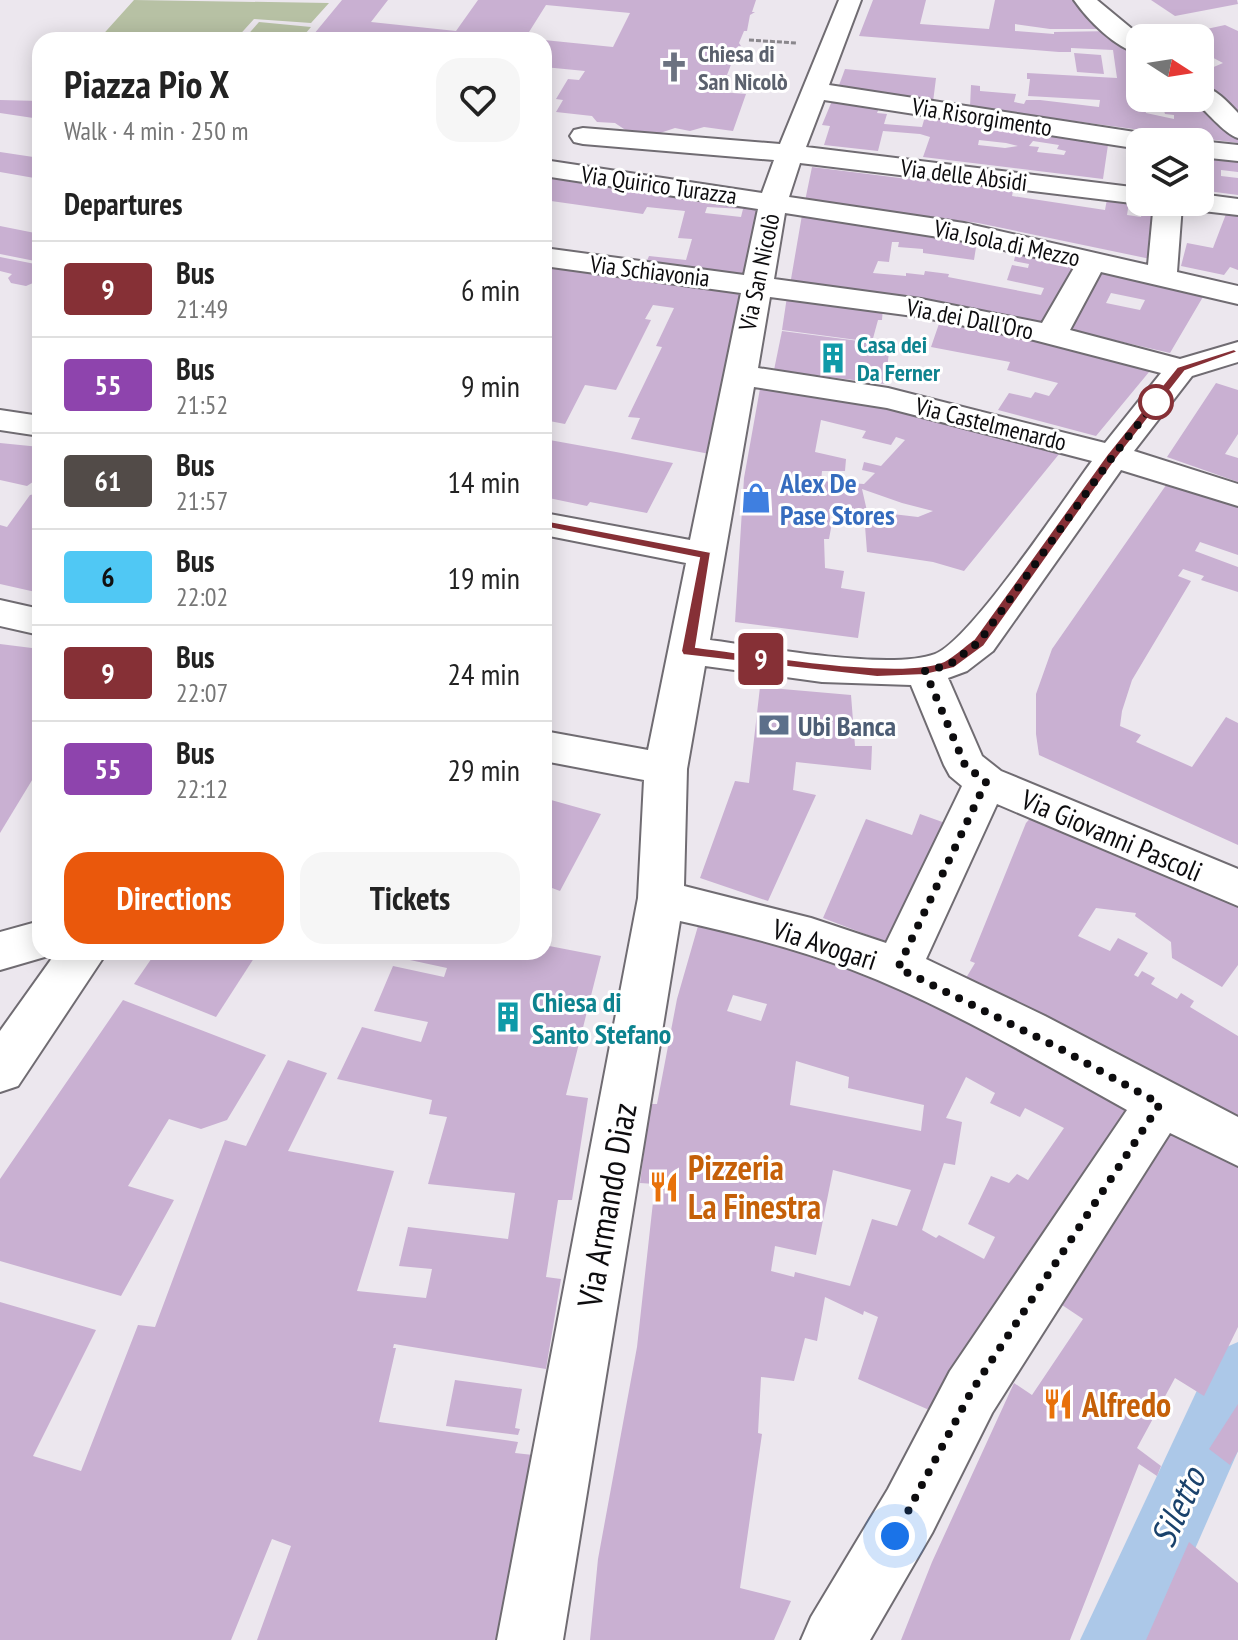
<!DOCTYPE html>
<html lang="en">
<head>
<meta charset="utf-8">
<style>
	body { margin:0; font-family:"PT Sans Narrow",sans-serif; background:#f6f6f6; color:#222; height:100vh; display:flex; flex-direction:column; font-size:30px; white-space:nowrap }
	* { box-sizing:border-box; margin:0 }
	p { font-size:26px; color:#767676 }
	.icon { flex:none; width:44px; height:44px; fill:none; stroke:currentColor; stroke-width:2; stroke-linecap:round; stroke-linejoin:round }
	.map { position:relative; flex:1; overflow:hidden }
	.details { position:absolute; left:32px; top:32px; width:520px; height:928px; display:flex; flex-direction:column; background:#fff; border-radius:24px; box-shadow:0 4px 20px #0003 }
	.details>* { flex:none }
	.badge { padding:0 16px; border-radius:6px; font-size:28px; line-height:52px }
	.needle { width:52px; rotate:102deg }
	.controls { position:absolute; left:1126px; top:24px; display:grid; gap:16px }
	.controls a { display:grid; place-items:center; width:88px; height:88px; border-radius:16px; background:#fff; box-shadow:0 4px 20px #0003; font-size:40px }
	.you { position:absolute; width:40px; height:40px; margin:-20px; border:6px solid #fff; border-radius:50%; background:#1a73e8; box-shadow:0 0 0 12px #1a73e833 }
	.map>.badge { position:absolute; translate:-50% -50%; box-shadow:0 0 0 4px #fff }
	h2 { padding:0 32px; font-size:30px; line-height:72px }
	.round { display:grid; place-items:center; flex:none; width:84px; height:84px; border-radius:24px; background:#f6f6f6 }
	.summary { display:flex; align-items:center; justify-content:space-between; height:136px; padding:0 32px }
	h1 { font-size:38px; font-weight:700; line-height:60px }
	.cta { display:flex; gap:16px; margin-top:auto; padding:16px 32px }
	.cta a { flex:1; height:92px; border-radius:24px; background:#ea580c; color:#fff; font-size:32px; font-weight:700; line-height:92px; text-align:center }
	.cta a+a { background:#f6f6f6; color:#222 }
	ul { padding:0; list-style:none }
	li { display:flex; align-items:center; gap:24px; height:96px; padding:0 32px; border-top:2px solid #e0e0e0 }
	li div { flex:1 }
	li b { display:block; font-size:30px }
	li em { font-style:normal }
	li .badge { min-width:88px; font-weight:700; text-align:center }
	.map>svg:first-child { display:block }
	.green { fill:#b7c1a4 }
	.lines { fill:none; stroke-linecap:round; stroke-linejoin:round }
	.canal { fill:#acc8e8; fill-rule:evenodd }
	.building { fill:#c9b0d2; fill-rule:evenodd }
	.minor-casing { stroke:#706c72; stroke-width:4 }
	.path { stroke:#8a878c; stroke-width:3; stroke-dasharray:5 2; stroke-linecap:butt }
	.minor { fill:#fff; fill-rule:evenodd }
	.line { fill:#863036; stroke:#fff; stroke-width:2 }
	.walk { stroke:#0d0c0e; stroke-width:8; stroke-dasharray:0 14.4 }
	.stop-dot { fill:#fff; stroke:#863036; stroke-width:4 }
	.labels { text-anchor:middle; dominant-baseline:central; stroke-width:6; stroke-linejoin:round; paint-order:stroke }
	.far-worship-label { font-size:24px; font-weight:bold; fill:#5b616d; stroke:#fff; text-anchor:start }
	.far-street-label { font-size:24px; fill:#0d0c0e; stroke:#fff }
	.far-culture-label { font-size:24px; font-weight:bold; fill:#0d838f; stroke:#fff; text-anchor:start }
	.shop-label { font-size:28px; font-weight:bold; fill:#366cbe; stroke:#fff; text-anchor:start }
	.service-label { font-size:28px; font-weight:bold; fill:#4e5e75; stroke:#fff; text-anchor:start }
	.street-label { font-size:28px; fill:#0d0c0e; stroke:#fff }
	.culture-label { font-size:28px; font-weight:bold; fill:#0d838f; stroke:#fff; text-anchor:start }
	.near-food-label { font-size:34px; font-weight:bold; fill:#c56008; stroke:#fff; text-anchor:start }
	.near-street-label { font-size:34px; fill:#0d0c0e; stroke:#fff }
	.near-water-label { font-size:36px; font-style:italic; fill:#1a426c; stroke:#fff }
</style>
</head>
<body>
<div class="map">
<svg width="1238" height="1640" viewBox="0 0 1238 1640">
	<rect width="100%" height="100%" fill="#ece7ee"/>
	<g class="green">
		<polygon points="134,0 329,3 311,23 254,19 235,40 98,40"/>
		<polygon points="259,22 311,27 300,40 243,40"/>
	</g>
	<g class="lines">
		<polygon class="canal" points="1238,1342 1238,1451 1155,1640 1080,1640 1215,1352"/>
	</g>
	<g class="building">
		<polygon points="342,0 388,0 371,22 456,31 478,0 756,0 752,12 755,12 750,15 747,31 744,31 739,43 741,46 738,46 733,58 737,59 732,62 727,75 730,76 725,79 720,92 746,94 733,131 704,127 690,131 675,128 654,135 630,133 615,123 597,122 592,116 556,112 563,100 556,99 568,79 579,80 585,71 544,67 544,40 613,47 630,13 546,5 524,40 309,40"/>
		<path d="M 873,0 L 926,0 L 920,24 L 989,29 L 995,0 L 1077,0 L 1098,29 L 1050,29 L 1015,24 L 1015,31 L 1054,34 L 1054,32 L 1113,31 L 1140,54 L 1140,98 L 1200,98 L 1238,136 L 1238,143 L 970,107 L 971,85 L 980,86 L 980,91 L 1016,94 L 1014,102 L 1024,104 L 1026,100 L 1040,100 L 1099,107 L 1100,100 L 1028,96 L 1030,79 L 1027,79 L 1027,73 L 1117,78 L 1113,50 L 1071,48 L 1071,52 L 1059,52 L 859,36 ZM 1143,103 L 1162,104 L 1165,114 L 1174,115 L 1174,119 L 1146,113 Z"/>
		<polygon points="1151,0 1237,0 1238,4 1175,16"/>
		<polygon points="1225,25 1238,31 1238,114 1200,81 1200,62 1209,69 1223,63 1200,51 1200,38 1186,38 1188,33"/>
		<polygon points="1074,53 1101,55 1104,74 1077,72"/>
		<polygon points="845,69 936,78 933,102 838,88"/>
		<path d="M 834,96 L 881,103 L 877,113 L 887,114 L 884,124 L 922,127 L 926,113 L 1109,138 L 1103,179 L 923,157 L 930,137 L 920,134 L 883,131 L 878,151 L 824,145 L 830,126 L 822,125 ZM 979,140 L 1006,143 L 1018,146 L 1005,148 L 978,145 ZM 1033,141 L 1059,145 L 1057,149 L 1066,151 L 1064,155 L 1037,152 L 1039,147 L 1029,146 Z"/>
		<polygon points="0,100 40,101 40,119 0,113"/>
		<polygon points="1133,142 1140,142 1140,183 1130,179"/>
		<polygon points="1200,150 1238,155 1238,172 1221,170 1221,176 1238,178 1238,195 1200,190"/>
		<polygon points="0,152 40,158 40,179 0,172"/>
		<polygon points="812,167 908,179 910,173 989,183 988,187 1013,191 1012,196 1105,210 1107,199 1129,202 1127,215 1141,217 1144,204 1164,207 1160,261 978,223 805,201"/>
		<path d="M 554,173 L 770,204 L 747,279 L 644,267 L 649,256 L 686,260 L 692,239 L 678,238 L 685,211 L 647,207 L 643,214 L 544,200 L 544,177 L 550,178 ZM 707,207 L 743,209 L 741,217 L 705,213 Z"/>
		<polygon points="1226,214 1238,216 1238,270 1230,267 1224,275 1181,266 1187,243 1213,248"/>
		<polygon points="802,215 977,241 974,260 923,253 923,249 898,247 899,242 892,242 889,262 878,261 873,273 906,276 906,273 924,275 925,271 949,274 948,277 1041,295 1044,288 1007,280 1012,265 1028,268 1029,264 1014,261 1017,248 1084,264 1049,327 790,285"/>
		<polygon points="0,226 40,234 40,262 0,254"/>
		<polygon points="0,257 40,265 40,280 26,286 11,283 8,278 12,274 0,271"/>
		<polygon points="544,264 617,273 615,276 647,281 747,286 715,455 631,439 640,418 628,417 662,347 656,346 674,308 653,305 645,319 651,320 616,390 585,385 565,424 544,420 544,409 550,400 544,399"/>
		<path d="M 1099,266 L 1207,290 L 1170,353 L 1066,329 ZM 1111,293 L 1145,300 L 1140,310 L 1106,303 Z"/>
		<polygon points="788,290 883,308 882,320 878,320 872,342 782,330"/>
		<polygon points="941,318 1154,366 1096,436 998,410 1009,393 1031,398 1035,392 1049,396 1058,383 1007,370 1010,362 931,347"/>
		<polygon points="782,331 890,345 885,384 774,370"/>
		<path d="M 761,383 L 838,394 L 1064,448 L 964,571 L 933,562 L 867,552 L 864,513 L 829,509 L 831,528 L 829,539 L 824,539 L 825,568 L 844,571 L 841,588 L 865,592 L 858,638 L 735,622 L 744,478 ZM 821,420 L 866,431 L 862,438 L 891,445 L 896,437 L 905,440 L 881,466 L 864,462 L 862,470 L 875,473 L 864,484 L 821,481 L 822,471 L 845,471 L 846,459 L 815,452 ZM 862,489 L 902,503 L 933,511 L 918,517 L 867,511 Z"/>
		<polygon points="1216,383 1238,390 1238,434 1225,454 1238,458 1238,482 1167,457"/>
		<polygon points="544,439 616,452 673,463 647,513 590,502 587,506 544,497"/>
		<polygon points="0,443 40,447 40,477 27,486 0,480"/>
		<polygon points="1171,478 1238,500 1238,555 1200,542 1195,551 1238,567 1238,592 1201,580 1204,576 1183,569 1178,576 1191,581 1132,680 1122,711 1120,726 1141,735 1136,742 1192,767 1226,717 1238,723 1238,845 1039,755 1036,734 1036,694 1052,649"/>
		<polygon points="40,493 40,527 34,533 40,534 40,593 0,584 0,525 7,527 30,495"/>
		<polygon points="0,644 40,649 40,767 0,833"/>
		<polygon points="760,687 851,695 855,746 872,746 871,770 796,762 793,790 816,795 768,901 700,878 735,781 749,783"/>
		<polygon points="544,798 601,814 560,891 544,885"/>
		<polygon points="1037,811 1238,904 1238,965 1222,987 1172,958 1171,942 1135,916 1136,913 1096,908 1078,936 1110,951 1118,938 1148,953 1134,975 1138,977 1142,971 1155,978 1151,984 1177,999 1181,993 1194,1001 1190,1007 1238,1036 1238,1120 1213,1116 966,978 975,963 970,961 1026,823"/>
		<polygon points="920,814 948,824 891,944 823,918 866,819 912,835"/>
		<path d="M 698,926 L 735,933 L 877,976 L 1144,1105 L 950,1419 L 858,1379 L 878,1317 L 864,1311 L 863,1315 L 825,1297 L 817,1341 L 805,1338 L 794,1381 L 761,1377 L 758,1433 L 762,1434 L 740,1588 L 791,1601 L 774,1640 L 590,1640 L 598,1559 L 637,1347 L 655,1184 L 640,1183 L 650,1104 L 657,1104 L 677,999 ZM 733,995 L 767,1004 L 761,1021 L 727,1011 ZM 796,1061 L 849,1077 L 848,1088 L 924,1105 L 921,1131 L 790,1105 ZM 966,1077 L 995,1093 L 990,1103 L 1020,1117 L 1025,1108 L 1064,1128 L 1028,1180 L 1017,1174 L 1009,1183 L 991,1176 L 968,1224 L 995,1237 L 984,1259 L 939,1235 L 936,1238 L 922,1230 L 944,1163 L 955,1165 L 962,1122 L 946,1118 ZM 833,1170 L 911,1190 L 897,1226 L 872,1219 L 850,1286 L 795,1272 L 794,1277 L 771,1271 L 775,1246 L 816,1255 Z"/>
		<polygon points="544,945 601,956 566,1095 588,1098 572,1200 558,1200 546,1277 561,1279 546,1369 394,1344 393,1348 396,1348 379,1422 518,1442 515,1453 533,1455 507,1640 257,1640 291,1546 272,1539 231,1640 0,1640 0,1302 96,1330 33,1456 81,1471 138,1325 155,1327 225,1140 246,1146 288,1060 327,1073 288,1151 394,1171 357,1291 426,1298 432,1269 399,1266 408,1227 508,1239 515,1193 428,1184 447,1117 429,1114 432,1100 337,1079 362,1027 421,1042 428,1022 374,1011 393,966 444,977 447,968 396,957 398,952 544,952"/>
		<polygon points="156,952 258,952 216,1017 134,984"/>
		<polygon points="123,1000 266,1055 227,1120 201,1129 169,1119 128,1186 174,1200 121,1296 0,1261 0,1179"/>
		<polygon points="1170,1119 1238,1153 1238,1327 1204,1396 1175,1378 1137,1448 1161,1466 1157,1476 1139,1464 1070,1640 901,1640 932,1562 1014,1383 1032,1395 1083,1319 1059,1303"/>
		<polygon points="455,1380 522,1389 515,1428 520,1429 518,1435 446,1426"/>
		<polygon points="1238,1404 1238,1451 1230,1465 1209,1449"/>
		<polygon points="1189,1542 1238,1583 1238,1640 1146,1640"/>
	</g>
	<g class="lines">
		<g class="minor-casing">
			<g id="minor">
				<path d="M 839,0 L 861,0 L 829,85 L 1148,134 L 1157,136 L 1161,142 L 1140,142 L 1140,149 L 824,100 L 806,147 L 1140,188 L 1140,202 L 1150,202 L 1140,204 L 800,163 L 789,197 L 964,223 L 1148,265 L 1154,202 L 1200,202 L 1200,194 L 1238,199 L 1238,215 L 1194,210 L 1182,205 L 1177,272 L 1238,286 L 1238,304 L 1101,272 L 1070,330 L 1180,359 L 1238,342 L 1238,362 L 1192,376 L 1134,451 L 1238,484 L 1238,506 L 1121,470 L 993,651 L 967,671 L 948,678 L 982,756 L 1001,771 L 1238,869 L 1238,906 L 997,804 L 926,959 L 1045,1016 L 1238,1117 L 1238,1166 L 1170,1133 L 992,1413 L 932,1533 L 870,1640 L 801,1640 L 811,1617 L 888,1489 L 950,1371 L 1127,1110 C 1037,1060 947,1006 850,969 C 795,948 738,934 680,921 L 563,1640 L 497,1640 L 638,898 L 644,780 L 544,761 L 544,731 L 648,750 L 686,563 L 544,535 L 544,513 L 690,540 L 741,293 L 544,266 L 544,248 L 744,275 L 758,209 L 544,176 L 544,160 L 762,193 L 774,160 L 583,144 L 574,142 L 570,136 L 574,130 L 583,128 L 780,144 ZM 785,213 L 964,241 L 1075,266 L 1042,323 L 921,299 L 774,279 ZM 770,297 L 921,317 L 1034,340 L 1161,373 L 1105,443 L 888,388 L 758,368 ZM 754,387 L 887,408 L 1092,461 C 1064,499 970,641 935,654 C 889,671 761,647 710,640 ZM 705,666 L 822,682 L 911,685 L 944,765 L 950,776 L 962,786 L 886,943 L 811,918 L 684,886 L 687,769 Z"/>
				<path d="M 1074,0 L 1097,0 L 1143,38 L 1140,38 L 1140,54 C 1115,48 1088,20 1074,0 Z"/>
				<path d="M 1200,85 C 1216,89 1227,101 1238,113 L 1238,138 C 1224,134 1205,109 1191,98 L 1200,98 Z"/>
				<polygon points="1200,141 1238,145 1238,161 1200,157 1200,142 1196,142"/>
				<polygon points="0,410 40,416 40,436 0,430"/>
				<polygon points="0,600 40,609 40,635 0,626"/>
				<polygon points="40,921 40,952 107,952 18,1086 0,1092 0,1031 55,954 0,970 0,932"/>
			</g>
		</g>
		<polyline class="path" points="749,40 796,43"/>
		<use href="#minor" class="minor"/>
	</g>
	<path class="line" d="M 1234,349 L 1238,352 L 1185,371 L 1117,458 L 984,646 L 954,668 L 925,675 L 877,677 L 683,655 L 681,651 L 699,558 L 544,527 L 538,523 L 544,520 L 711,552 L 696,647 C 747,653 903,680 944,661 C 954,656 964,646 974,639 L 1108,453 L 1177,367 Z"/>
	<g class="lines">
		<polyline class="walk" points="895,1536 971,1392 1160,1104 1061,1049 898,968 986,782 965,765 925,671 949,665 979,642 1113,456 1156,402"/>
	</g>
	<defs>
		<g id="church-bare" transform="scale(2.4)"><path d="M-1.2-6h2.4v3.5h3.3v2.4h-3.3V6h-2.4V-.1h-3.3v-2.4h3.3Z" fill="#6b7280" stroke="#fff" stroke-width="2.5" paint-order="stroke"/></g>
		<g id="building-bare" transform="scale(2.4)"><path d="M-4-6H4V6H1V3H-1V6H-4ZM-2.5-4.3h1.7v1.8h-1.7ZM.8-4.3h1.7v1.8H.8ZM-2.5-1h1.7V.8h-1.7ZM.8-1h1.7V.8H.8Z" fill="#0f9aa8" stroke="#fff" stroke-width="2.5" paint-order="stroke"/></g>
		<g id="shop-bare" transform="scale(2.4)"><path d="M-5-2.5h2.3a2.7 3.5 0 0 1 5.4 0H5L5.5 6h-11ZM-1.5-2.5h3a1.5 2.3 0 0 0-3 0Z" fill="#3f7fe0" stroke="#fff" stroke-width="2.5" paint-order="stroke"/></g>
		<g id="bank-bare" transform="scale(2.4)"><path d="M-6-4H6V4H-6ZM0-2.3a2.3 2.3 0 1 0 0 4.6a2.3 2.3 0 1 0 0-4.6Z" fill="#5c6f8a" stroke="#fff" stroke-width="2.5" paint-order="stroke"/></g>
		<g id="restaurant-bare" transform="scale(2.4)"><path d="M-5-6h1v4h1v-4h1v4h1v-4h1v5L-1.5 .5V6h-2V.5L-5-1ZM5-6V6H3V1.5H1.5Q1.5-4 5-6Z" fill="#e8710a" stroke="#fff" stroke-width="2.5" paint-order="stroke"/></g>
	</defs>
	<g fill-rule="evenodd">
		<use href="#church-bare" x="674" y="67"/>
		<use href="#building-bare" x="833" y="358"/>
		<use href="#shop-bare" x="756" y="498"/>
		<use href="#bank-bare" x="774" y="725"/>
		<use href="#building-bare" x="508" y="1017"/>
		<use href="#restaurant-bare" x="664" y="1187"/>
		<use href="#restaurant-bare" x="1058" y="1404"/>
	</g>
	<circle class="stop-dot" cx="1156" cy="402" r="16"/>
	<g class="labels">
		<g class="far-worship-label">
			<text x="698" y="53">Chiesa di<tspan x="698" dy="28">San Nicolò</tspan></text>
		</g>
		<g class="far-street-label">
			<text transform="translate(982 117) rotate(9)">Via Risorgimento</text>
			<text transform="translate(964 175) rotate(7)">Via delle Absidi</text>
			<text transform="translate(659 185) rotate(8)">Via Quirico Turazza</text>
			<text transform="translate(1007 243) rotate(12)">Via Isola di Mezzo</text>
			<text transform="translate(650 271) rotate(7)">Via Schiavonia</text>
			<text transform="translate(759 272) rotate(-78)">Via San Nicolò</text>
			<text transform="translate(970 319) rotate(11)">Via dei Dall'Oro</text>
			<text transform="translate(991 424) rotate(14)">Via Castelmenardo</text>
		</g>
		<g class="far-culture-label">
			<text x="857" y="344">Casa dei<tspan x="857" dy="28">Da Ferner</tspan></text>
		</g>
		<g class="shop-label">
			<text x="780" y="482">Alex De<tspan x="780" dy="32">Pase Stores</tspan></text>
		</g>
		<g class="service-label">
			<text x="798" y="725">Ubi Banca</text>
		</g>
		<g class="street-label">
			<text transform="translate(1112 835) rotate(23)">Via Giovanni Pascoli</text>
			<text transform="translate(825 944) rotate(18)">Via Avogari</text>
		</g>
		<g class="culture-label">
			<text x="532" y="1001">Chiesa di<tspan x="532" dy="32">Santo Stefano</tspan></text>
		</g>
		<g class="near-food-label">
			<text x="688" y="1167">Pizzeria<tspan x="688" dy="39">La Finestra</tspan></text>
			<text x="1082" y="1404">Alfredo</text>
		</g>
		<g class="near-street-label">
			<text transform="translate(606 1205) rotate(-80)">Via Armando Diaz</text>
		</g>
		<g class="near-water-label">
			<text transform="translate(1177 1507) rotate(-65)">Siletto</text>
		</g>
	</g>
</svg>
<div class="controls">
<a><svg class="needle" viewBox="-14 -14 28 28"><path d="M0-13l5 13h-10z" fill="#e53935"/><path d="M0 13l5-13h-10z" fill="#767676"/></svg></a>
<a><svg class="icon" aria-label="layers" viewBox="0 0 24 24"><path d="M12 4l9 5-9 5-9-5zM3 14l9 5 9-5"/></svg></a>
</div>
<div class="you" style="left:895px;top:1536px"></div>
<b class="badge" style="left:761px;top:659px;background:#863036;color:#fff">9</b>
<section class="details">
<div class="summary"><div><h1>Piazza Pio X</h1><p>Walk · 4 min · 250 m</p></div><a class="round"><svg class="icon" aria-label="heart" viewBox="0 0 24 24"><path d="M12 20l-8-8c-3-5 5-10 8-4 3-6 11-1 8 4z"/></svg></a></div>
<h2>Departures</h2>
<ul>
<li><span class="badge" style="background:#863036;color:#fff">9</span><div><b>Bus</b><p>21:49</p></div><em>6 min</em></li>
<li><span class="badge" style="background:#8e44ad;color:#fff">55</span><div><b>Bus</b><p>21:52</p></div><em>9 min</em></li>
<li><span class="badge" style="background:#524b48;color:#fff">61</span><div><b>Bus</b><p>21:57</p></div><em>14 min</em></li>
<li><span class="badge" style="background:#50c8f4;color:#111">6</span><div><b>Bus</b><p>22:02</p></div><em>19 min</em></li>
<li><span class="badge" style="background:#863036;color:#fff">9</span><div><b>Bus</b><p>22:07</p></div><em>24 min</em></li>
<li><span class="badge" style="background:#8e44ad;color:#fff">55</span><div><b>Bus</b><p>22:12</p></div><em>29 min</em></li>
</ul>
<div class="cta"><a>Directions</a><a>Tickets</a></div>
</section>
</div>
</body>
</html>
